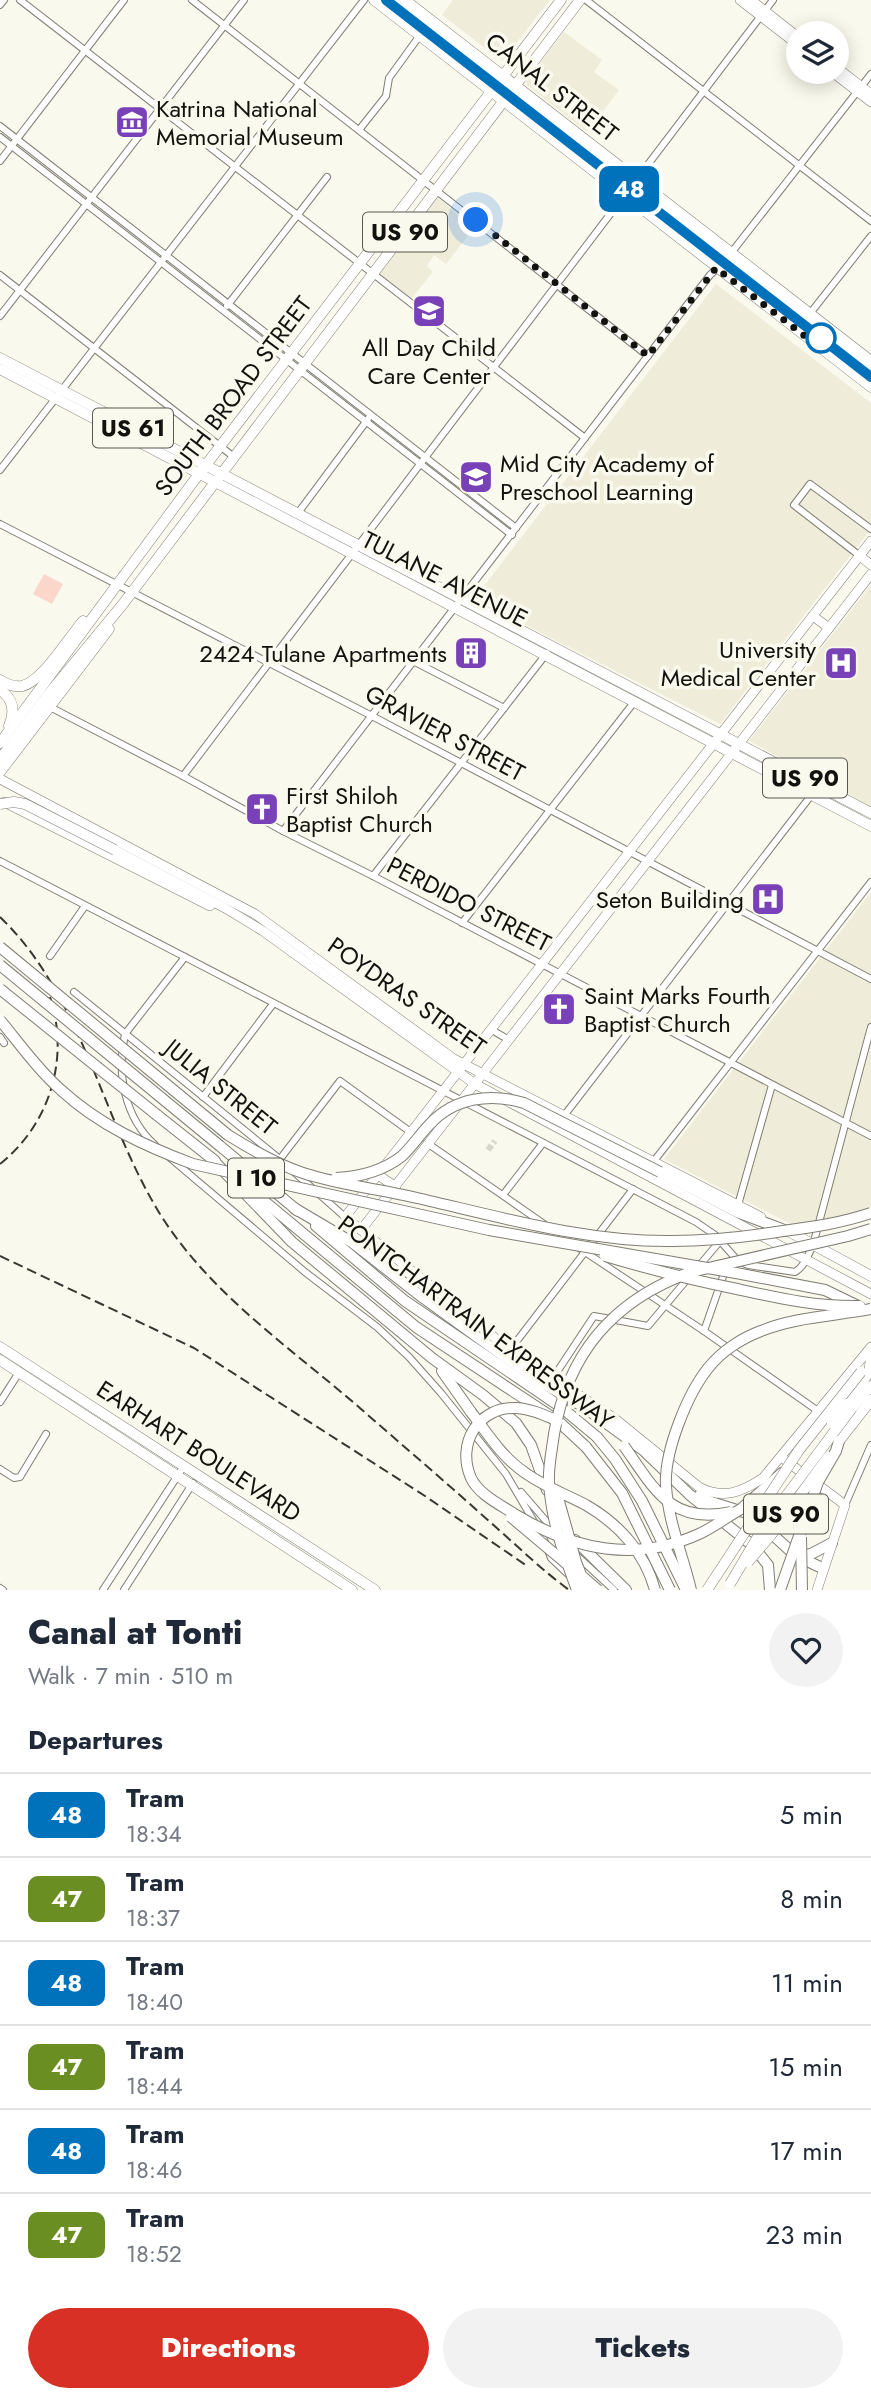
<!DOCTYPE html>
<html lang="en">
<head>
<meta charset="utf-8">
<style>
	body { margin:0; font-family:Jost,sans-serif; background:#f2f2f3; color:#1f2937; height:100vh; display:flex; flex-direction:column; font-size:26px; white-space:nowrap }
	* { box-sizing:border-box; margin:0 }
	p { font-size:23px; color:#747a83 }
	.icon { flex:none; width:38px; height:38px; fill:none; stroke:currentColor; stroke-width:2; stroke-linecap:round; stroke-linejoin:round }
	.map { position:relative; height:1590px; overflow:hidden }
	.drawer { display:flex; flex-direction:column; background:#fff; flex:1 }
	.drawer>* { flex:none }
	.badge { padding:0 14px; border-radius:10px; font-size:24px; line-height:46px }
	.controls { position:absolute; left:786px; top:21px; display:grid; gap:14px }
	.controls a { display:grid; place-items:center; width:63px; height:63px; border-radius:50%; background:#fff; box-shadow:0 4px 18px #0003; font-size:35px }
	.you { position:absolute; width:35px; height:35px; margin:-18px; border:5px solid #fff; border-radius:50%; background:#1a73e8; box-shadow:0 0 0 10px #1a73e833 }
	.map>.badge { position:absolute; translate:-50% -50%; box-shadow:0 0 0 4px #fff }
	h2 { padding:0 28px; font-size:26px; line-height:63px }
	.round { display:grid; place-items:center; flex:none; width:74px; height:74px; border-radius:37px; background:#f2f2f3 }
	.headline { display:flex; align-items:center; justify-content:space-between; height:119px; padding:0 28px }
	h1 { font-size:33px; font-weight:800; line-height:52px }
	.action { display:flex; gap:14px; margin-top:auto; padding:14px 28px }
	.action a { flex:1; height:80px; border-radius:42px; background:#d93025; color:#fff; font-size:28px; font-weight:800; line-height:80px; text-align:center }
	.action a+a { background:#f2f2f3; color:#1f2937 }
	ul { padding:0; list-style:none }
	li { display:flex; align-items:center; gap:21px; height:84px; padding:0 28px; border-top:2px solid #e0e1e3 }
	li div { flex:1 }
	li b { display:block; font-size:26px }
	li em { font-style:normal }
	li .badge { min-width:77px; font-weight:700; text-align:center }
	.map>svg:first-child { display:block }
	.built { fill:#efecd9 }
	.green { fill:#fbd6cb }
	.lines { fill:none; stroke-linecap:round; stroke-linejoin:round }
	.street-tunnel { stroke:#d7d6cc; stroke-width:6; stroke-dasharray:6 3; stroke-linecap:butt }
	.street-casing { stroke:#807e74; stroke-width:8 }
	.secondary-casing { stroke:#807e74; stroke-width:10 }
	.primary-casing { stroke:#807e74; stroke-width:11 }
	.highway-casing { stroke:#807e74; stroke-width:12 }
	.street { stroke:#fff; stroke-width:6 }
	.secondary { stroke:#fff; stroke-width:9 }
	.primary { stroke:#fff; stroke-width:10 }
	.highway { stroke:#fff; stroke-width:10 }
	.tram { stroke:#383833; stroke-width:2 }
	.rail { stroke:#383833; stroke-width:2; stroke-dasharray:10 5; stroke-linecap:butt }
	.primary-bridge-casing { stroke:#807e74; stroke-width:11; stroke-linecap:butt }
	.highway-bridge-casing { stroke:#807e74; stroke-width:12; stroke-linecap:butt }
	.primary-bridge { stroke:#fff; stroke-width:10 }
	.highway-bridge { stroke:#fff; stroke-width:10 }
	.line-casing { stroke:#fff; stroke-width:16 }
	.line { stroke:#0072bc; stroke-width:10 }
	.walk { stroke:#12120e; stroke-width:7; stroke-dasharray:0 12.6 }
	.stop-dot { fill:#fff; stroke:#0072bc; stroke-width:3.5 }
	.labels { text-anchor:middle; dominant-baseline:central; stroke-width:7; stroke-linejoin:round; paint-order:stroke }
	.shield { fill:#faf9ed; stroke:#585751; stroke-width:2 }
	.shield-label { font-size:23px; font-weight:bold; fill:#12120e }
	.street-label { font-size:24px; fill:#12120e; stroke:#faf9ed }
	.poi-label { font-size:24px; fill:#12120e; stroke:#faf9ed; text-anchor:start }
</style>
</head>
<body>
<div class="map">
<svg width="871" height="1590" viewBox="0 0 871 1590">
	<rect width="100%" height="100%" fill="#faf9ed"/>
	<g class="built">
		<polygon points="453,0 550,0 502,61 442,15"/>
		<polygon points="564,32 602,60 594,72 619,90 587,132 527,85 526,81"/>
		<polygon points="437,197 474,228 446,264 434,255 427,266 433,272 411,299 380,274"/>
		<polygon points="716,284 871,403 871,529 720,724 474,599"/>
		<polygon points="871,585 871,807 749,741"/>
		<polygon points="871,892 871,1206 808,1233 664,1159"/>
	</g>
	<polygon class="green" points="44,574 63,584 52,604 33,594"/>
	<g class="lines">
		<polyline class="street-tunnel" points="488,1150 495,1141"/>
		<g class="street-casing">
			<g id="street">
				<polyline points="20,0 585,438"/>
				<polyline points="192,0 648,356"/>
				<polyline points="586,0 871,221"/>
				<polyline points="0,5 4,0"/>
				<polyline points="0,126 516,528"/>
				<polyline points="359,130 386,96 389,78 431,20"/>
				<polyline points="0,137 512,535"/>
				<polyline points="0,161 124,0"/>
				<polyline points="0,275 234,457"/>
				<polyline points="227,306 327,177"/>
				<polyline points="0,316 244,0"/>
				<polyline points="797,330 871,236"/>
				<polyline points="0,470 364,0"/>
				<polyline points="298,513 368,419"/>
				<polyline points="0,524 372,716 871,979"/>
				<polyline points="860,556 794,505 810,484 871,529"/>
				<polyline points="415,662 504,708"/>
				<polyline points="50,707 183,776 283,831 373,876 871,1136"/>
				<polyline points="183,776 773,0"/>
				<polyline points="283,831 710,275 724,262 871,74"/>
				<path d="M 0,861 L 696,1222 L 715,1235 L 738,1261 L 748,1265 L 795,1272 C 805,1266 808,1255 813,1245 L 871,1027"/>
				<polyline points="373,876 547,653"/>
				<polyline points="462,923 635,701"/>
				<polyline points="50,956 85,906"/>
				<polyline points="74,992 281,1160"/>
				<polyline points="492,1030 509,1040"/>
				<polyline points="0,1037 4,1043"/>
				<polyline points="203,1097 273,1004"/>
				<polyline points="563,1117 813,793"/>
				<polyline points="427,1143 544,1224"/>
				<path d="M 155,1145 C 125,1118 116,1074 125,1034 L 185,957"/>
				<polyline points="169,1157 305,1272 377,1327 409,1357 441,1393 506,1474 543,1537 551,1558 571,1577"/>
				<polyline points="280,1159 340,1081 412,1133"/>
				<polyline points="654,1161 871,882"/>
				<polyline points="294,1172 345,1217"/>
				<polyline points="503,1195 543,1143"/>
				<polyline points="738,1205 772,1085"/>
				<polyline points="579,1248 704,1331 818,1411"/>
				<polyline points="699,1266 720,1241"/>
				<polyline points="704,1331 726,1268"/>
				<polyline points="510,1350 633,1189"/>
				<polyline points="553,1378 594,1316 648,1326 689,1277"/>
				<polyline points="0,1402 20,1371"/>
				<polyline points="0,1469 14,1478 20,1477 46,1434"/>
				<polyline points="521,1492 553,1529"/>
				<polyline points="845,1505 871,1445"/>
				<polyline points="576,1555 614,1590"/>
				<polyline points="0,1588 3,1590"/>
				<polyline points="103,1590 184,1466"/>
				<polyline points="124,1590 193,1483"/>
			</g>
		</g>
		<g class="secondary-casing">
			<g id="secondary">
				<polyline points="740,0 798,45"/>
				<polyline points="751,0 798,37"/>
				<polyline points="836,67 871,94"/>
				<polyline points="832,72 871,102"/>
				<path d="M 871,541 L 345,1217 L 510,1350 L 614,1418 L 699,1487 C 723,1500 742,1492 763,1478 L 871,1347"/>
				<polyline points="860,556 871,565"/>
				<polyline points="813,616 829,628"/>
				<polyline points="0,779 255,914 454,1059 761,1217"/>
				<polyline points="4,802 210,906"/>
				<polyline points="115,850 225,908 263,931 475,1084 871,1294"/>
				<polyline points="378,1175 396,1187"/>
				<polyline points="361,1230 871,574"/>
				<polyline points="781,1457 845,1505 817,1590"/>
			</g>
		</g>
		<g class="primary-casing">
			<g id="primary">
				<polyline points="374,0 871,387"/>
				<polyline points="405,0 871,361"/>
				<polyline points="0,358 871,813"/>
				<polyline points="0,369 871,826"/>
				<path d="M 0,680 C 6,684 14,687 22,686 C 42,682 69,637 83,621"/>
				<path d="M 0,690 C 14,699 15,712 9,726"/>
				<polyline points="0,743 199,474 561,0"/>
				<polyline points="0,759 47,696 123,604 580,0"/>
				<polyline points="0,772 109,629"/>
				<polyline points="790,1232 871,1276"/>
				<polyline points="0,1347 375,1590"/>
				<polyline points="0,1360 352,1590"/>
				<polyline points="847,1404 869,1372 871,1359"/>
				<polyline points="852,1408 871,1386"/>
				<polyline points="839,1441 871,1400"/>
			</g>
		</g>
		<g class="highway-casing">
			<g id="highway">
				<polyline points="157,1115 215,1161"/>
				<polyline points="220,1146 298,1211"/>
				<polyline points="210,1157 292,1242 432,1358 483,1395 516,1423 531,1445 547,1490"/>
				<polyline points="660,1172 737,1212 787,1231"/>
				<polyline points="247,1187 416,1327 558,1421 586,1447"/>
				<polyline points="294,1208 353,1243 422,1297 502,1355 546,1385 584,1407 643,1450 690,1495 752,1545 768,1565 770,1590"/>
				<polyline points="316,1226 405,1301 561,1407 597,1437"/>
				<polyline points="736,1273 825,1290 860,1307"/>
				<polyline points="442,1371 471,1412"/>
				<polyline points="700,1495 711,1502 750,1514 796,1556 811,1554 832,1543"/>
				<polyline points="741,1509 782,1473"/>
				<polyline points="575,1540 626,1590"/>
				<polyline points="797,1556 822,1568"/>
			</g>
		</g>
		<use href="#street" class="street"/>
		<use href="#secondary" class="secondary"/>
		<use href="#primary" class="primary"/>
		<use href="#highway" class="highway"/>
		<polyline class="tram" points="386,0 871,377"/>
		<g class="rail">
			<path d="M 0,917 C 83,997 101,1118 160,1214 C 210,1294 291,1348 361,1409 C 401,1444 441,1478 481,1514 C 510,1539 538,1567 569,1590"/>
			<path d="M 0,1164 C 50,1124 70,1058 50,997"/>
			<polyline points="0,1256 194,1348 425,1496 527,1566"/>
		</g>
		<g class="primary-bridge-casing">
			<g id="primary-bridge">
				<polyline points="0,804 14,802 25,804 115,850"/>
				<polyline points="832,1423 847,1404"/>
				<polyline points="748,1562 771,1535 828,1457"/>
				<polyline points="730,1584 766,1523 852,1408"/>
				<polyline points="707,1590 799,1450 861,1372"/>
			</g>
		</g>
		<g class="highway-bridge-casing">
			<g id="highway-bridge">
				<path d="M 0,947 L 228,1135 C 252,1150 276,1164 303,1173 C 340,1185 379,1189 417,1198 C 500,1217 586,1242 672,1241 C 710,1241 746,1237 783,1231 C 813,1227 842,1223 871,1213"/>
				<polyline points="0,965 220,1146"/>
				<polyline points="0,989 157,1115"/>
				<path d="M 0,1020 C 19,1043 38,1070 61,1090 C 99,1125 145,1146 193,1164 L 489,1230 L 736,1273"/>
				<path d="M 336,1178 C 359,1177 383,1171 402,1156 C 412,1147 420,1134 430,1124 C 455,1097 491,1093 524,1103 L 660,1172"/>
				<path d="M 605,1256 C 649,1269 692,1280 737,1289 C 778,1298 817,1307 860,1306"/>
				<path d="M 471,1412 C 487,1433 502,1457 524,1472 C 543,1486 565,1494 586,1505 C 619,1524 645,1553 655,1590"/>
				<path d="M 558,1421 C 544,1415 531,1409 517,1408 C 478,1406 456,1444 471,1478 C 479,1495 501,1505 516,1515 C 575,1550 635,1563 699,1534 C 714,1527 727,1517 741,1509"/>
				<polyline points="597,1437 615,1459 642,1501 686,1590"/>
				<path d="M 624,1446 C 655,1490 671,1525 731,1512"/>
				<polyline points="586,1447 622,1493 670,1590"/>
				<polyline points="557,1494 576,1562 587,1590"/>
				<polyline points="511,1517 568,1565"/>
				<polyline points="801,1537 802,1590"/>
				<polyline points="583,1577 598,1590"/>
				<path d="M 577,1590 C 564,1555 551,1520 549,1482 C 548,1467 552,1450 554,1434 C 568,1353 613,1300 691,1272 L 848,1236 L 871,1229"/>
				<path d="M 691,1590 C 683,1556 668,1521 666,1486 C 664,1452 687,1394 709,1367 C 722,1351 742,1338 761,1331 C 795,1317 835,1316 871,1309"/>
				<polyline points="780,1590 818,1482 836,1451 839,1441"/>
			</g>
		</g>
		<use href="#primary-bridge" class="primary-bridge"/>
		<use href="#highway-bridge" class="highway-bridge"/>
	</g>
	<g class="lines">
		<g class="line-casing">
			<polyline id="line" points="386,0 871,377"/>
		</g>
		<use href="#line" class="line"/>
		<polyline class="walk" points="476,220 648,356 716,268 818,346 821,338"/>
	</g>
	<defs>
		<g id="museum-square" transform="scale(1.75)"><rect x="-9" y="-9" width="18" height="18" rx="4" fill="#7941b7" stroke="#faf9ed"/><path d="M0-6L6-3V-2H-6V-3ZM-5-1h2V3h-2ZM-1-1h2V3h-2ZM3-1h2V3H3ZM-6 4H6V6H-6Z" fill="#fff"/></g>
		<g id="school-square" transform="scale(1.75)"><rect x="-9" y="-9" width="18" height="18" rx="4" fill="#7941b7" stroke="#faf9ed"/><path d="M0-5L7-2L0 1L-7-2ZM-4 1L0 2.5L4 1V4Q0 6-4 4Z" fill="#fff"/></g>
		<g id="building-square" transform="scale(1.75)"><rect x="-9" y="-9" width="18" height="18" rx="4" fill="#7941b7" stroke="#faf9ed"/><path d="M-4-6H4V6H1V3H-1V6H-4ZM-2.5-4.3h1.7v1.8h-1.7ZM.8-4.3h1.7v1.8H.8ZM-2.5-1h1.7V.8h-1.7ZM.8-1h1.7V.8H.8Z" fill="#fff"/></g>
		<g id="hospital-square" transform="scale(1.75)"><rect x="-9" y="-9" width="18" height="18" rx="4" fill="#7941b7" stroke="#faf9ed"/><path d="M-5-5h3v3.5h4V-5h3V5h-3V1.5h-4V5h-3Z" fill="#fff"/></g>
		<g id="church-square" transform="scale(1.75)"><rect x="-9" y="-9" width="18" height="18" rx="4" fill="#7941b7" stroke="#faf9ed"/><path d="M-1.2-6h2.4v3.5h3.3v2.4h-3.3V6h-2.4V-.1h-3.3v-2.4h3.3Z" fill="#fff"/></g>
	</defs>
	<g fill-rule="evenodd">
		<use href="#museum-square" x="132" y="122"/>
		<use href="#school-square" x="429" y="311"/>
		<use href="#school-square" x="476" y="477"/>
		<use href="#building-square" x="471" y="653"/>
		<use href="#hospital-square" x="841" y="663"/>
		<use href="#church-square" x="262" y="809"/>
		<use href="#hospital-square" x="768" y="899"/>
		<use href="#church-square" x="559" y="1009"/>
	</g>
	<circle class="stop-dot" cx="821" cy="338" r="14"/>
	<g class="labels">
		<g class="shield">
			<rect x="363" y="212.5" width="84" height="39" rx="5"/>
			<rect x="93" y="408.5" width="80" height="39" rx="5"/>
			<rect x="763" y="758.5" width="84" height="39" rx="5"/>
			<rect x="228" y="1158.5" width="56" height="39" rx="5"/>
			<rect x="744" y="1494.5" width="84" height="39" rx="5"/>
		</g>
		<g class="shield-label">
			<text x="405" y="232">US 90</text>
			<text x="133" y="428">US 61</text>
			<text x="805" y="778">US 90</text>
			<text x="256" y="1178">I 10</text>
			<text x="786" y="1514">US 90</text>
		</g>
		<g class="street-label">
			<text transform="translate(552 87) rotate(38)">CANAL STREET</text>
			<text transform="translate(233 396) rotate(-53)">SOUTH BROAD STREET</text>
			<text transform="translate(445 579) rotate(27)">TULANE AVENUE</text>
			<text transform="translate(445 733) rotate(28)">GRAVIER STREET</text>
			<text transform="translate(469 904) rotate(27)">PERDIDO STREET</text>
			<text transform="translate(407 996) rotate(35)">POYDRAS STREET</text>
			<text transform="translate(221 1087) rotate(39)">JULIA STREET</text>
			<text transform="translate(476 1322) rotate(37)">PONTCHARTRAIN EXPRESSWAY</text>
			<text transform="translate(199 1451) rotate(33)">EARHART BOULEVARD</text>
		</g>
		<g class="poi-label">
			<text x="156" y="108">Katrina National<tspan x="156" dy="28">Memorial Museum</tspan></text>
			<text x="429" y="347" text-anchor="middle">All Day Child<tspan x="429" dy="28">Care Center</tspan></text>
			<text x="500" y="463">Mid City Academy of<tspan x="500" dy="28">Preschool Learning</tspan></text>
			<text x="816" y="649" text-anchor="end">University<tspan x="816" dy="28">Medical Center</tspan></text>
			<text x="447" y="653" text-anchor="end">2424 Tulane Apartments</text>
			<text x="286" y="795">First Shiloh<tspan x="286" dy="28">Baptist Church</tspan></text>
			<text x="744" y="899" text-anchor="end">Seton Building</text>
			<text x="584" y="995">Saint Marks Fourth<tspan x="584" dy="28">Baptist Church</tspan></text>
		</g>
	</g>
</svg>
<div class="controls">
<a><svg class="icon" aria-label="layers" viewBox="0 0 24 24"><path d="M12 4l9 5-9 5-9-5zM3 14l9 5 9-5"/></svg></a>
</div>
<div class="you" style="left:476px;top:220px"></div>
<b class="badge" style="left:629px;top:189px;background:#0072bc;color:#fff">48</b>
</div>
<section class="drawer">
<div class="headline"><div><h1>Canal at Tonti</h1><p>Walk · 7 min · 510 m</p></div><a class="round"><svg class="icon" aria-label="heart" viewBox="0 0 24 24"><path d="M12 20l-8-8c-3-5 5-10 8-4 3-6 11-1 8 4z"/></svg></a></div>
<h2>Departures</h2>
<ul>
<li><span class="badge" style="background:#0072bc;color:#fff">48</span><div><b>Tram</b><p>18:34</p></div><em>5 min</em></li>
<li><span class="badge" style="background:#6b8e23;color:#fff">47</span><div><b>Tram</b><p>18:37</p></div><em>8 min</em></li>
<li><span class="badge" style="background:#0072bc;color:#fff">48</span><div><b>Tram</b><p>18:40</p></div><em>11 min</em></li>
<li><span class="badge" style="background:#6b8e23;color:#fff">47</span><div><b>Tram</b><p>18:44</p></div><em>15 min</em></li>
<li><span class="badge" style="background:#0072bc;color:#fff">48</span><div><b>Tram</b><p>18:46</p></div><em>17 min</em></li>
<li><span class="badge" style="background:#6b8e23;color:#fff">47</span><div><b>Tram</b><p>18:52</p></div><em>23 min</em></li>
</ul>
<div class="action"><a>Directions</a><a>Tickets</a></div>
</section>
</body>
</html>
